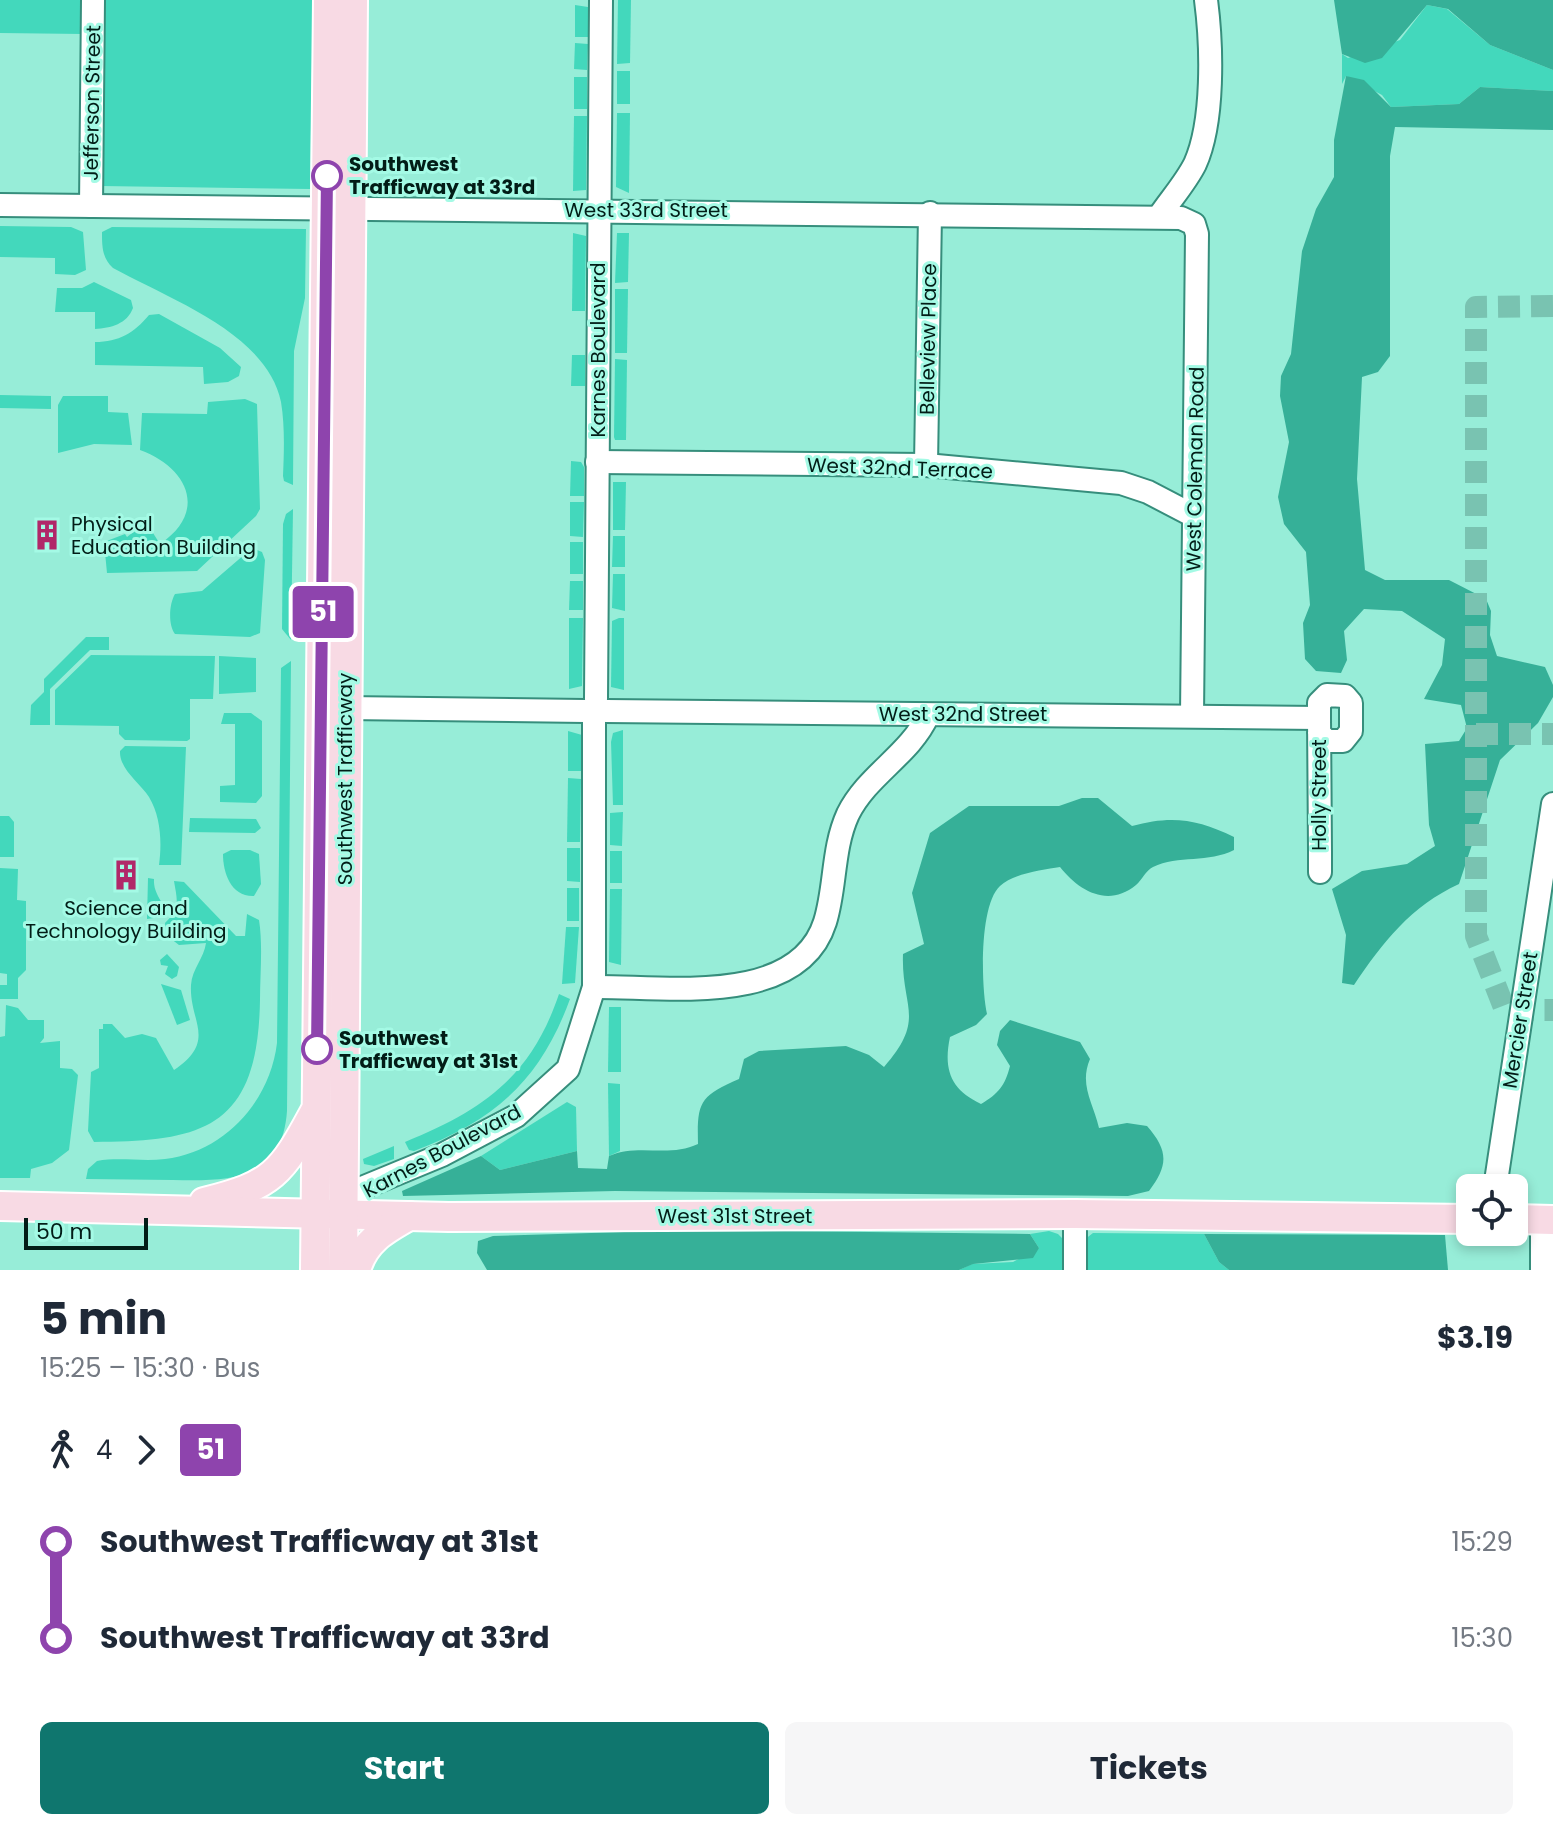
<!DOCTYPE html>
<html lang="en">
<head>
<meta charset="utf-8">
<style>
	body { margin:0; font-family:Poppins,sans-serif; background:#f6f6f7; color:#1f2937; height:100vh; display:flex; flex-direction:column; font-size:30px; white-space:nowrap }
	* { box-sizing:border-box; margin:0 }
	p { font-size:26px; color:#747a83 }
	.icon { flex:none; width:44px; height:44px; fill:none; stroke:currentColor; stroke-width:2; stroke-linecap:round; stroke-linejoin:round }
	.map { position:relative; height:1270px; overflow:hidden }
	.details { display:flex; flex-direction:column; background:#fff; flex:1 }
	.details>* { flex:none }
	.badge { padding:0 16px; border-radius:6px; font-size:28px; line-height:52px }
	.fabs { position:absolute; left:1456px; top:1174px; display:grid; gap:16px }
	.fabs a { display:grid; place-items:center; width:72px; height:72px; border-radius:12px; background:#fff; box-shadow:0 4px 12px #0003; font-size:40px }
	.scale { position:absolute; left:24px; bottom:20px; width:124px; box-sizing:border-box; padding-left:8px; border:4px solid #021d17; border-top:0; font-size:22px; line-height:28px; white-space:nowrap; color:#021d17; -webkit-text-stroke:6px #a4fae5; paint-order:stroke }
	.map>.badge { position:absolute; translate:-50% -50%; box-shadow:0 0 0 4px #fff }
	.legs { display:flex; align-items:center; gap:12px; height:88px; padding:0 40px; font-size:26px }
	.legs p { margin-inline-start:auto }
	.overview { display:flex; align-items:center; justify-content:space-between; height:136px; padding:0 40px }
	h1 { font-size:44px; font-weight:700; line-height:60px }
	.button { display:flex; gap:16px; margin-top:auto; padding:16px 40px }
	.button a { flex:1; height:92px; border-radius:12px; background:#0f766e; color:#fff; font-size:32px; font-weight:700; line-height:92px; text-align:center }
	.button a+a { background:#f6f6f7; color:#1f2937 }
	ul { padding:0 40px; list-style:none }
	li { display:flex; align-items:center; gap:28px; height:96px; font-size:30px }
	li i { display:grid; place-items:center; width:12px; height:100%; margin:0 10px; background:currentColor }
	li i::after { content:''; width:20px; height:20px; margin:-10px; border:6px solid; border-radius:50%; background:#fff }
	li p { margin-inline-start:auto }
	li:first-child i { background:linear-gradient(#0000 50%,currentColor 0) }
	li:last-child i { background:linear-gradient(currentColor 50%,#0000 0) }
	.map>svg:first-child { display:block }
	.green { fill:#43d8bc }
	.forest { fill:#36b098 }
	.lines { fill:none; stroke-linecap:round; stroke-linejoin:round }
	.minor-tunnel { stroke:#79c3b1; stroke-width:22; stroke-dasharray:22 11; stroke-linecap:butt }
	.minor-casing { stroke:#368e7c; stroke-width:26 }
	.major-casing { stroke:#fff; stroke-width:32 }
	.minor { stroke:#fff; stroke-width:22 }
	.major { stroke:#f8dae4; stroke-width:28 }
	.line-1-casing { stroke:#fff; stroke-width:18 }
	.line-1 { stroke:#8e44ad; stroke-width:12 }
	.stop-1-dot { fill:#fff; stroke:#8e44ad; stroke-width:4 }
	.labels { text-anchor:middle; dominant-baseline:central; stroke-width:6; stroke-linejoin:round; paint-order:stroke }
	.street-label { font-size:20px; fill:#021d17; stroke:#a4fae5 }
	.stop-label { font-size:20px; font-weight:bold; fill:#021d17; stroke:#a4fae5; text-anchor:start }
	.poi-label { font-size:20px; fill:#021d17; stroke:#a4fae5; text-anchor:start }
</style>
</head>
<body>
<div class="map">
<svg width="1553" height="1270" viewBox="0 0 1553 1270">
	<rect width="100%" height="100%" fill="#97edd8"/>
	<g class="green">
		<polygon points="0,0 83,0 83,34 0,33"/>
		<polygon points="104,0 313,0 310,189 101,186"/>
		<polygon points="618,0 631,0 630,63 617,64"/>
		<polygon points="575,5 588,7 588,37 575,37"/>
		<polygon points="1427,5 1447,9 1490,45 1553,70 1553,91 1480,87 1459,104 1391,107 1382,95 1346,76 1342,84 1342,54 1348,58 1400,40"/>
		<polygon points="575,43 588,44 587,70 574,69"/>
		<rect x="617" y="71" width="13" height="33"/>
		<rect x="574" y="77" width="13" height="32"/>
		<polygon points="617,113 630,113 629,193 616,187"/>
		<polygon points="574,116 587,116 586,190 573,191"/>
		<polygon points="0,226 71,227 83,232 86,270 75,275 55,274 55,258 0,257"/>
		<path d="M 112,227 L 306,229 L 305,298 L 294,351 L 293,485 L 284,481 L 283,476 C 284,452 285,426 281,402 C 267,333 169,299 113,268 C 102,258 102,246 102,232 Z"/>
		<polygon points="573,233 586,236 585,311 572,311"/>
		<polygon points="617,233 629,233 628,282 615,283"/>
		<path d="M 94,282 L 131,300 L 133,308 C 127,324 111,328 95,329 L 95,312 L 55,312 L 57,288 L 82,288 Z"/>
		<polygon points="615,289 628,289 627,353 615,353"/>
		<path d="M 159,314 L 220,348 L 241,367 L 239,376 L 228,382 L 204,384 L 203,367 L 95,365 L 95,342 C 119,342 134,333 149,315 Z"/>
		<polygon points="572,355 585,355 585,386 571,386"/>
		<polygon points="615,359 627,360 626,440 615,440 614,437"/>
		<polygon points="0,395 51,396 51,409 0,408"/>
		<polygon points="63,396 108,396 108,412 128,413 132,445 94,444 58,453 58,405"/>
		<path d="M 245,399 L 257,404 L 260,509 L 256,516 L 197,571 L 107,573 L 104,542 L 125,534 L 127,537 L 146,522 L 160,544 C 209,511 187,467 140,450 L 142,413 L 207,414 L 208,402 Z"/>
		<polygon points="571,461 581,462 584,467 584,496 570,496"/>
		<polygon points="613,482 626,482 625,530 613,530"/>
		<polygon points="570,502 584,502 583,537 570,536"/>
		<polygon points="293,509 291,640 282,629 283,524 286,514"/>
		<polygon points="613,536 625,536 625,567 612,567"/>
		<rect x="570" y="542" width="13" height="32"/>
		<path d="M 252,548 L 262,552 L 265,560 L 260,633 L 250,637 L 175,634 C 168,625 169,604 175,594 L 202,591 Z"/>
		<polygon points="613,574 625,574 625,611 612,608"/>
		<polygon points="570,581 583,581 583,610 569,610"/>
		<polygon points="569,618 583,618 582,686 569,689"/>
		<polygon points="619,618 624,618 624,690 611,687 612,621"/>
		<polygon points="86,637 109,637 109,650 90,650 50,689 50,725 30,725 31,705 44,692 44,679"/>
		<polygon points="91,655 215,656 213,699 190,699 190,739 187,741 125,740 119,734 119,726 55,725 55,690"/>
		<polygon points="219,656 256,658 256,692 219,694"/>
		<path d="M 291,661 L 287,1111 C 282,1182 229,1181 173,1180 C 144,1180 115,1179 86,1179 L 88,1169 L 97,1161 C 120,1157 143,1162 165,1159 C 225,1152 270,1101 277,1043 L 281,668 Z"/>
		<polygon points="224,713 251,713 262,721 262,796 256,803 220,802 220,786 235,785 235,724 221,724"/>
		<polygon points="623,730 623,805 613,805 611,742 613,733"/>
		<polygon points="568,731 582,735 581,771 568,771"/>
		<path d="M 125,746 L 186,747 L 181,865 L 159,865 C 162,843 161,817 149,797 C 140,783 119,769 120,751 Z"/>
		<polygon points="568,778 581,779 580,842 567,842"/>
		<polygon points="623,812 622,846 610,845 610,813"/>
		<polygon points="0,816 9,816 14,822 14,857 0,857"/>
		<polygon points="190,818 256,819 261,828 255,833 189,832"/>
		<polygon points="567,848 580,848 580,882 567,881"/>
		<path d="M 231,850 L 250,850 L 259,854 L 261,884 L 254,896 C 231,897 223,873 223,854 Z"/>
		<rect x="610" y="851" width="12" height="32"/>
		<polygon points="0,868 18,869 17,900 26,901 26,970 18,978 18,999 0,999 0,985 7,985 7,974 0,973"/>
		<path d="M 148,878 L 154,879 C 153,895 165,902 166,916 L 147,919 Z"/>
		<path d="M 174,881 L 184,882 L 236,936 L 245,936 L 247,914 L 259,920 C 263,945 260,974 260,1000 C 258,1126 206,1142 94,1142 L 88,1131 L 91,1072 L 99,1068 L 99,1029 L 103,1029 L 103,1024 L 112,1024 L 125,1038 L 142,1034 L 156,1038 L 174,1070 C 218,1040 189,1022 191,985 C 192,969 204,958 206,943 L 179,945 L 166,935 L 165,923 C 181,908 177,900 174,881 Z"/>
		<rect x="567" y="888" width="12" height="33"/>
		<polygon points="610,889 622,889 621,965 609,962"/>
		<polygon points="566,927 579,927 575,983 562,984"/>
		<polygon points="167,954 179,967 177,976 172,979 165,974 168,966 161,965 160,960"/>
		<polygon points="161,984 181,990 190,1020 177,1025"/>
		<path d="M 559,994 L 570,999 C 540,1081 495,1120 414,1151 L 409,1150 L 405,1142 C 483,1110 531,1077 559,994 Z"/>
		<polygon points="6,1005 18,1008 28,1020 44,1020 44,1038 40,1043 60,1041 60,1068 72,1069 78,1075 69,1150 52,1163 31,1169 30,1178 0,1178 0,1037 5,1036"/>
		<polygon points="609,1007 621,1007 621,1072 608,1072"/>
		<polygon points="608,1083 620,1084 620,1151 609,1156"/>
		<polygon points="567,1102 576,1107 577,1151 500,1170 481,1156"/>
		<polygon points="394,1146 394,1159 374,1166 364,1164 363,1159"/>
		<polygon points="1049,1231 1058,1234 1067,1243 1067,1270 959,1270 972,1264 1013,1262 1039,1248 1030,1234"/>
		<polygon points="1093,1233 1204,1234 1219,1262 1229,1270 1085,1270 1084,1240"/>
	</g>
	<g class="forest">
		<polygon points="1334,0 1553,0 1553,70 1490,45 1448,9 1427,5 1382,58 1365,63 1342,54"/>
		<path d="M 1346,76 L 1364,80 L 1391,107 L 1459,104 L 1480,87 L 1553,91 L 1553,130 L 1395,127 L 1390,156 L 1390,356 L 1378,372 L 1362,377 L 1357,479 L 1365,570 L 1385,580 L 1449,580 L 1486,599 L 1491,611 L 1490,635 L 1497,656 L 1545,667 L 1553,685 L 1553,697 L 1538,723 L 1500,760 L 1459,884 C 1411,906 1383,942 1354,985 L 1342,983 L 1346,935 L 1332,889 L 1362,871 L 1407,864 L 1435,846 L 1429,825 L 1425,744 L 1459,741 L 1467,728 L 1461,705 L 1424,699 L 1442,665 L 1445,639 L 1402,611 L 1364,609 L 1344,631 L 1347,660 L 1341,673 L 1316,671 L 1305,659 L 1303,623 L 1310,605 L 1306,552 L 1284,524 L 1278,497 L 1289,442 L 1280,396 L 1281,376 L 1291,354 L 1302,251 L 1316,209 L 1334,177 L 1334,140 Z"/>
		<path d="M 1082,798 L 1098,798 L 1132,826 C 1171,815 1198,819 1234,837 L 1234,850 C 1209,863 1178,855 1153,867 C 1146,870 1142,880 1136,885 C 1108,908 1079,891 1060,867 C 1043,870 1014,873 1000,886 C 979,905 981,987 987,1014 L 976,1025 L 950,1037 C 943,1070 951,1090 981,1104 C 998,1094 1005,1086 1010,1066 L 997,1045 L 1000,1031 L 1010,1020 L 1080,1042 L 1090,1059 C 1079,1085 1093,1102 1099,1128 L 1127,1123 L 1147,1126 C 1168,1150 1169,1165 1149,1191 L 1128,1196 L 615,1191 L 403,1196 L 402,1191 L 481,1156 L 500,1170 L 577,1151 L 578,1168 L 607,1169 L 609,1156 C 638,1143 669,1158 698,1144 C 697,1103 699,1096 739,1079 L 744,1059 L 759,1051 L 846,1046 L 869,1055 L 884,1067 C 927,1018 901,1008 903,954 L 924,944 L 912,893 L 930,833 L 969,806 L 1059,806 Z"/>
		<polygon points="691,1230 1030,1234 1039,1248 1033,1258 973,1264 959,1270 487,1270 477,1253 478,1241 493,1236"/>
		<polygon points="1204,1234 1445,1235 1448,1270 1229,1270 1219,1262"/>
	</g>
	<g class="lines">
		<g class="minor-tunnel">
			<polyline points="1553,306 1476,307 1476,936 1505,1010 1553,1010"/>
			<polyline points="1476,734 1553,734"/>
		</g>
		<g class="minor-casing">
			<g id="minor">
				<polyline points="0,205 1181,218 1194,224 1197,234 1192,715"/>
				<polyline points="91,206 93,0"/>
				<path d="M 1160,215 C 1171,199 1186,182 1195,164 C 1214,122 1212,46 1206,0"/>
				<polyline points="597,462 926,465 1121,483 1148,492 1194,516"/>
				<polyline points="926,465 930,213"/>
				<polyline points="596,699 601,0"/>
				<polyline points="346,708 585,711"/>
				<polyline points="606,711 1319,718"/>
				<polyline points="1319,733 1327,741 1343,741 1351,731 1351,703 1345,696 1327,695 1319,703 1319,718 1320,851 1320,872"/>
				<path d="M 594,987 C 664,986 798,1008 825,922 C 836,887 832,849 848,814 C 868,774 910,755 928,715"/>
				<polyline points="1495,1188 1553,804"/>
				<polyline points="343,1215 362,1188 442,1155 516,1116 568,1069 594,987 594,720"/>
				<polyline points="1075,1270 1075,1214"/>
				<polyline points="1542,1270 1542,1219"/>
			</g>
		</g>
		<g class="major-casing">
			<g id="major">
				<path d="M 204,1202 C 273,1185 281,1174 314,1113"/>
				<polyline points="0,1206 449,1217 1075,1214 1470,1219"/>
				<polyline points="1514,1219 1553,1220"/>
				<polyline points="315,1270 328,0"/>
				<polyline points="343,1270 353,0"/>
				<path d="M 356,1270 C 364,1241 384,1230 409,1216"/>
			</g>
		</g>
		<use href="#minor" class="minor"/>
		<use href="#major" class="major"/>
	</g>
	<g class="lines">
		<g class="line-1-casing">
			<polyline id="line-1" points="317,1049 327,176"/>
		</g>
		<use href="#line-1" class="line-1"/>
	</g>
	<defs>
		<g id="building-bare" transform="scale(2.4)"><path d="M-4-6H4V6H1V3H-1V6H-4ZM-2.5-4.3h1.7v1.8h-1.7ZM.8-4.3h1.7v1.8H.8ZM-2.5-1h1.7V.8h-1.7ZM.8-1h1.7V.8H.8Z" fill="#b12869" stroke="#a4fae5" stroke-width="2.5" paint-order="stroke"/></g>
	</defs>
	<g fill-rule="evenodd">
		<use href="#building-bare" x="47" y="535"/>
		<use href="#building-bare" x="126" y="875"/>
	</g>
	<g class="stop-1-dot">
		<circle cx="327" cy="176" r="14"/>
		<circle cx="317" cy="1049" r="14"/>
	</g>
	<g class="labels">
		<g class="street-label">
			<text transform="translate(92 103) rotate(-89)">Jefferson Street</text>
			<text x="646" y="210">West 33rd Street</text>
			<text transform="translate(928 339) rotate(-89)">Belleview Place</text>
			<text transform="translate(598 350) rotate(-90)">Karnes Boulevard</text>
			<text transform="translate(900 468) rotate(2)">West 32nd Terrace</text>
			<text transform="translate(1195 469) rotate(-89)">West Coleman Road</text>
			<text x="963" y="714">West 32nd Street</text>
			<text transform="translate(345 779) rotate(-90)">Southwest Trafficway</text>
			<text transform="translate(1319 795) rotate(-90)">Holly Street</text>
			<text transform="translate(1520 1020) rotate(-81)">Mercier Street</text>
			<text transform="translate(442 1151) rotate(-28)">Karnes Boulevard</text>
			<text x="735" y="1216">West 31st Street</text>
		</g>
		<g class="stop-label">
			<text x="349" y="164">Southwest<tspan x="349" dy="23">Trafficway at 33rd</tspan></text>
			<text x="339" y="1038">Southwest<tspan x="339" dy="23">Trafficway at 31st</tspan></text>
		</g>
		<g class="poi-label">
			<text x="71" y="524">Physical<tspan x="71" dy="23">Education Building</tspan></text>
			<text x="126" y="908" text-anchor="middle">Science and<tspan x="126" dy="23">Technology Building</tspan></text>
		</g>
	</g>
</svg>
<div class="fabs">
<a><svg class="icon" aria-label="locate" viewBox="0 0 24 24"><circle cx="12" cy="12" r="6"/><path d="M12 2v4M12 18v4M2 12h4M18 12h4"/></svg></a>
</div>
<div class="scale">50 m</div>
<b class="badge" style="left:323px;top:612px;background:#8e44ad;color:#fff">51</b>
</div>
<section class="details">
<div class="overview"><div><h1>5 min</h1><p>15:25 – 15:30 · Bus</p></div><b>$3.19</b></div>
<div class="legs"><svg class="icon" aria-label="walk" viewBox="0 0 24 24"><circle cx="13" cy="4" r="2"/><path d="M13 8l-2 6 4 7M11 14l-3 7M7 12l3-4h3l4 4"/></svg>4<svg class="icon" aria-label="forward" viewBox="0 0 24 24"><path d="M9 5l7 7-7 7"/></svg><b class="badge" style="background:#8e44ad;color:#fff">51</b></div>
<ul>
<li><i style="color:#8e44ad"></i><b>Southwest Trafficway at 31st</b><p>15:29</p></li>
<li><i style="color:#8e44ad"></i><b>Southwest Trafficway at 33rd</b><p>15:30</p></li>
</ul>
<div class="button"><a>Start</a><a>Tickets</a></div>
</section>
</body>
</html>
